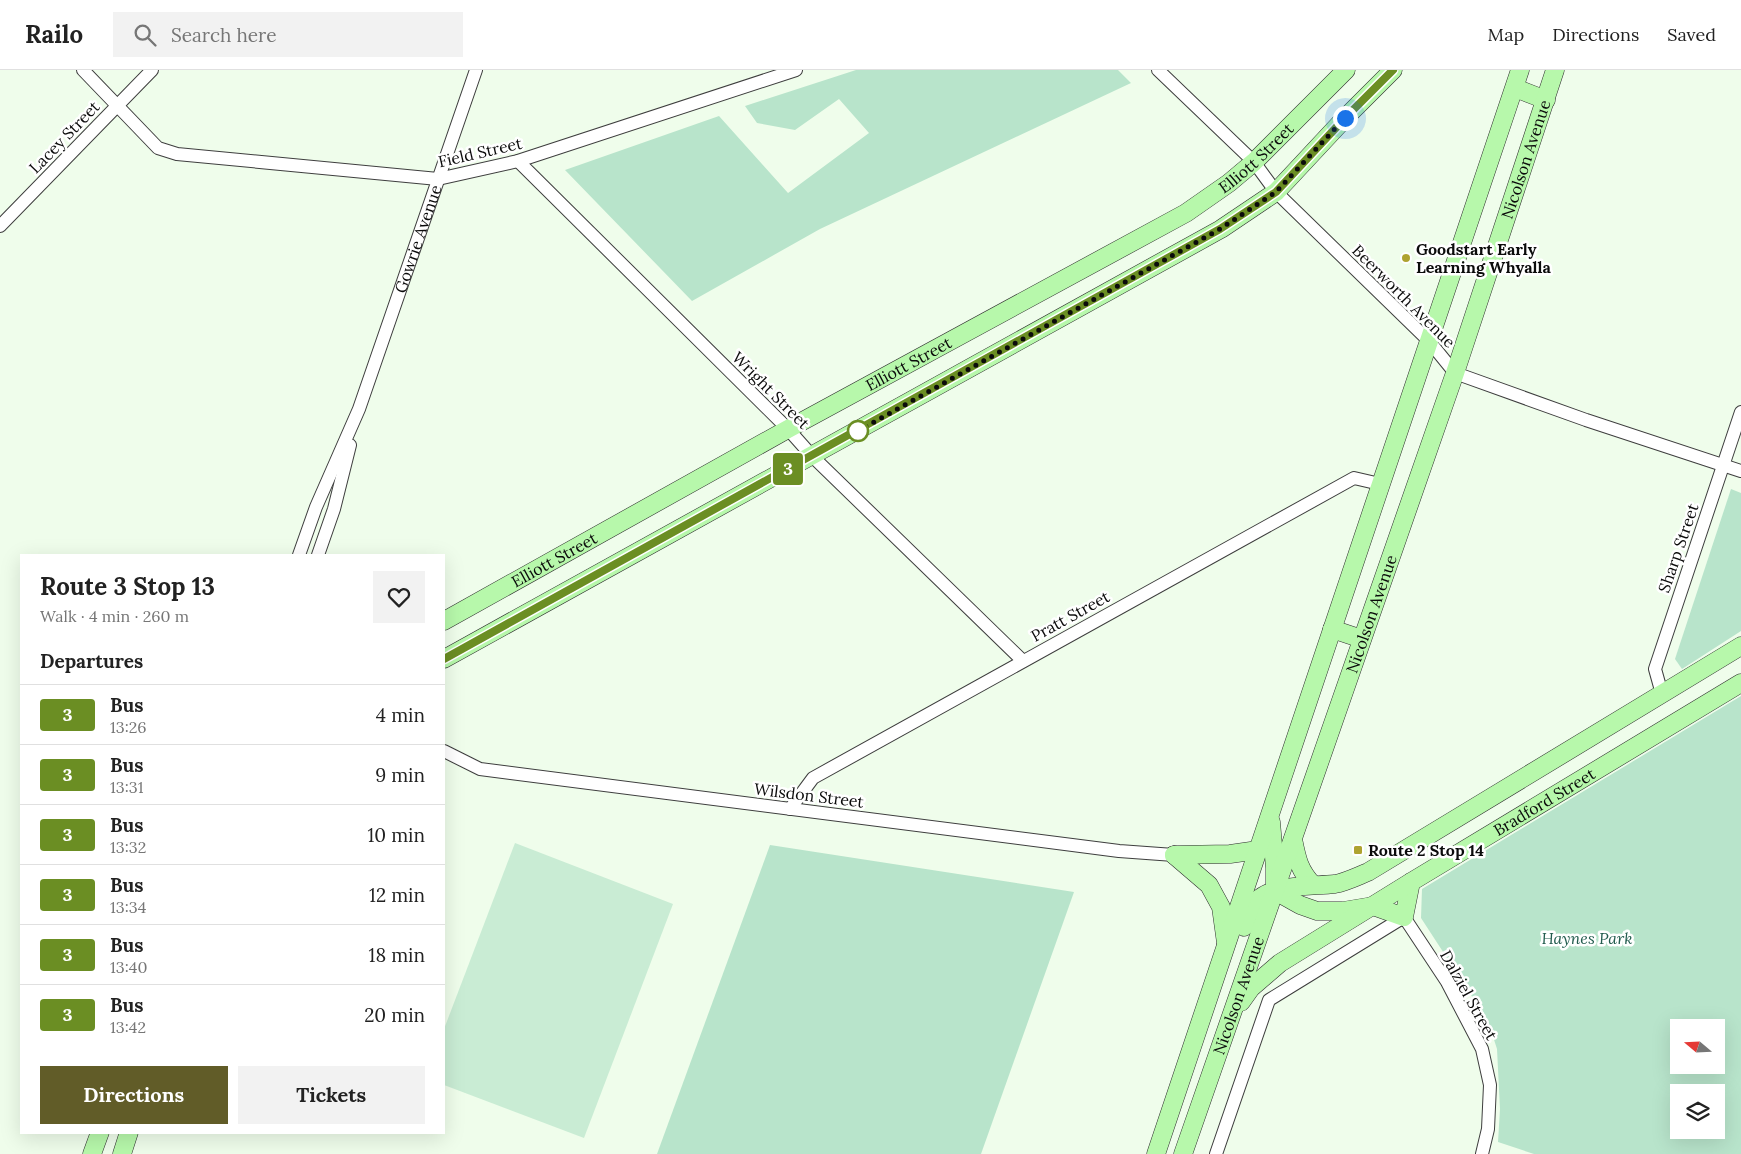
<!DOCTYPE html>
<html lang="en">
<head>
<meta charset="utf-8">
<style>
	body { margin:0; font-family:Lora,serif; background:#f2f2f2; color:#222; height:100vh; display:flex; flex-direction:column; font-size:19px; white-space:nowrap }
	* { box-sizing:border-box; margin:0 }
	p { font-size:16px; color:#767676 }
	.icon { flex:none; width:28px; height:28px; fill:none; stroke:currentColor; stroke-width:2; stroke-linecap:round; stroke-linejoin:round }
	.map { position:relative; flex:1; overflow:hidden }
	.side { position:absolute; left:20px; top:484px; width:425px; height:580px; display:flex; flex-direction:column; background:#fff; border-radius:0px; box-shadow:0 5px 20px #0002 }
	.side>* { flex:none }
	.badge { padding:0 10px; border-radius:4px; font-size:18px; line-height:32px }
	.needle { width:32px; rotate:289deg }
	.tools { position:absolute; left:1670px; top:949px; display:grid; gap:10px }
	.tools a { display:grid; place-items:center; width:55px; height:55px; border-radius:0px; background:#fff; box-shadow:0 5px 20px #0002; font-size:25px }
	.you { position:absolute; width:25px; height:25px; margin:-12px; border:4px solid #fff; border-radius:50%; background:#1a73e8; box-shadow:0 0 0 8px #1a73e833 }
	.map>.badge { position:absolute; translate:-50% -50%; box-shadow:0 0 0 2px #fff }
	h2 { padding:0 20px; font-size:19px; line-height:45px }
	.round { display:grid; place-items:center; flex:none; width:52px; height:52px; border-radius:0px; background:#f2f2f2 }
	.headline { display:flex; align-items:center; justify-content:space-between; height:85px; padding:0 20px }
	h1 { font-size:24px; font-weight:700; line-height:38px }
	.button { display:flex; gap:10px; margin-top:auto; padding:10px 20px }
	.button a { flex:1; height:58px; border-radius:0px; background:#615c28; color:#fff; font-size:20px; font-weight:700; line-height:58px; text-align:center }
	.button a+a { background:#f2f2f2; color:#222 }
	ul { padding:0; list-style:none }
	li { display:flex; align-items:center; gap:15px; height:60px; padding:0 20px; border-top:1px solid #e0e0e0 }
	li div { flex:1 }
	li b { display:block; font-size:19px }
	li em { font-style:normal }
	li .badge { min-width:55px; font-weight:700; text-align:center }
	header { display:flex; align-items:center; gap:30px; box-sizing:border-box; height:70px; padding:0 25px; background:#fff; border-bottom:1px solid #e0e0e0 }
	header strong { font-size:24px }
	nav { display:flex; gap:28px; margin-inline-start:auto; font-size:18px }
	.search { width:350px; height:45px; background:#f2f2f2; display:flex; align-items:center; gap:12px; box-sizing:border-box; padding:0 18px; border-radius:0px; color:#767676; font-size:19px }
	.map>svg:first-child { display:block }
	.green { fill:#b8e4cb; fill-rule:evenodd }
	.pitch { fill:#c9ecd4 }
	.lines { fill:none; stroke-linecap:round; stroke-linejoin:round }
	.street-casing { stroke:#3e3e3e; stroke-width:14 }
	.secondary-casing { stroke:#2d2d2d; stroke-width:19 }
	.street { stroke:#fff; stroke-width:12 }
	.secondary { stroke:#b7f8ab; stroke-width:18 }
	.line-casing { stroke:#fff; stroke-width:11 }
	.line { stroke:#6b8e23; stroke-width:8 }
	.walk { stroke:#0b0b0b; stroke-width:5; stroke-dasharray:0 9 }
	.poi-dot { fill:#aea330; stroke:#fff; stroke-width:2 }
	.stop-dot { fill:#fff; stroke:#6b8e23; stroke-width:2.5 }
	.labels { text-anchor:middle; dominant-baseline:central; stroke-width:5; stroke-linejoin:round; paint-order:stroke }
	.street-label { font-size:16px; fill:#0b0b0b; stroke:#fff }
	.poi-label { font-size:16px; font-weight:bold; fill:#0b0b0b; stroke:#fff; text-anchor:start }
	.park-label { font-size:16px; font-style:italic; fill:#225c4e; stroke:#fff }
</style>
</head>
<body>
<header>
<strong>Railo</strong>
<div class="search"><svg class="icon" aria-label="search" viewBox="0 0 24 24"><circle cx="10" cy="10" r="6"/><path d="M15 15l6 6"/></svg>Search here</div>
<nav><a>Map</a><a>Directions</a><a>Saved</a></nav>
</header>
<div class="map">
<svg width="1741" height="1084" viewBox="0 0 1741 1084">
	<rect width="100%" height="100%" fill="#effdeb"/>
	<g class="green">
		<polygon points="856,0 1118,0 1131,13 820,159 692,231 565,100 719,46 788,123 869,63 839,29 795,60 757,53 745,36"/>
		<polygon points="1731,419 1741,423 1741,561 1682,599 1675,589"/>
		<path d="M 1741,626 L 1741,1084 L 1534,1084 L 1498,1072 L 1500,1039 L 1497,979 L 1488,951 L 1421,848 L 1422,819 ZM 1679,958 L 1716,958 L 1716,995 L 1679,995 ZM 1679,1022 L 1716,1022 L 1716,1060 L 1679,1060 Z"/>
		<polygon points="770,775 1074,822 981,1084 657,1084"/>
	</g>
	<polygon class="pitch" points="515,773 673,834 584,1068 444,1015 444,959"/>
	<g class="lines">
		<g class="street-casing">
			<g id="street">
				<polyline points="83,0 158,78 177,84 438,109 518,91 796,0"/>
				<polyline points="1158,0 1254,92 1276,122 1429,271 1455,303 1586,350 1741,401"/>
				<polyline points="518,91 788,359 812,386 1023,591"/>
				<polyline points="0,156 152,0"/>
				<path id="s1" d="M 299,485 L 316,437 L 359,339 L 476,0"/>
				<polyline points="318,485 334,439 350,375"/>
				<polyline points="1662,624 1655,599 1741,342"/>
				<polyline points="444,681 480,699 1119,781 1174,785"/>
				<polyline points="790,739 813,708 1354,408 1380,414"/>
				<polyline points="1216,1084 1269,930 1404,847 1447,912 1482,979 1490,1015 1488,1059 1482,1084"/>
			</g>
		</g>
		<g class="secondary-casing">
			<g id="secondary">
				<polyline points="1515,18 1546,30"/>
				<path id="s2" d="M 444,551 L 788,359 L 1186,143 L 1229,113 L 1254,92 L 1346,0"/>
				<polyline points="1332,559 1362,569"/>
				<polyline points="444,589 1221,159 1276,122 1345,48 1393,0"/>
				<polyline points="1271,752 1275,798 1275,821 1300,835 1317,841 1343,841 1373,836 1404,847 1411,812"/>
				<path d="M 1293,769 C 1297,789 1299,800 1313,815"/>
				<polyline points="1174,785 1209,815 1221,837 1226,873"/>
				<polyline points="1174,785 1230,784 1258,780"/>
				<path d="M 1244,857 C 1246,851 1248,844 1251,838 C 1266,812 1309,817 1335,814 C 1346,812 1358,806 1368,802 L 1741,576"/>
				<path id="s3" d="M 1241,932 L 1251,918 L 1280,893 L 1411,812 L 1741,613"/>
				<polyline points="92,1084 100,1062"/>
				<polyline points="122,1084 129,1062"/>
				<polyline points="1156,1084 1520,0"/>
				<path id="s4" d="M 1183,1084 L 1455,303 L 1555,0"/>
			</g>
		</g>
		<use href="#street" class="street"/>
		<use href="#secondary" class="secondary"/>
	</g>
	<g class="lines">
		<g class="line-casing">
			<polyline id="line" points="444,589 1220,159 1276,122 1345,48 1393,0"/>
		</g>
		<use href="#line" class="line"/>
		<polyline class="walk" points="858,361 1220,159 1276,122 1345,48"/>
	</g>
	<g class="poi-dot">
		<circle cx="1406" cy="188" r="5"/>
		<rect x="1353" y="775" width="10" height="10" rx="2.5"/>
	</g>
	<circle class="stop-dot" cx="858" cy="361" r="10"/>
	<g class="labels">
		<g class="street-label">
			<text transform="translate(64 67) rotate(-46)">Lacey Street</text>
			<text transform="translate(480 82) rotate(-13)">Field Street</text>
			<text stroke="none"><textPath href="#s2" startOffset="936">Elliott Street</textPath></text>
			<text stroke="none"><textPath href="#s4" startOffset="1052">Nicolson Avenue</textPath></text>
			<text stroke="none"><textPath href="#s1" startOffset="338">Gowrie Avenue</textPath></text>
			<text transform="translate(1404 226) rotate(45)">Beerworth Avenue</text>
			<text stroke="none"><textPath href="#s2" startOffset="531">Elliott Street</textPath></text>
			<text transform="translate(771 320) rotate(45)">Wright Street</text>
			<text transform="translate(1678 478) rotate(-71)">Sharp Street</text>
			<text stroke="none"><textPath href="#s2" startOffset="126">Elliott Street</textPath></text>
			<text stroke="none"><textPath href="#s4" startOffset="572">Nicolson Avenue</textPath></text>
			<text transform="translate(1070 546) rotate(-29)">Pratt Street</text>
			<text transform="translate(809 725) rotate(7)">Wilsdon Street</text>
			<text stroke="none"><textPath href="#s3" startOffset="365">Bradford Street</textPath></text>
			<text stroke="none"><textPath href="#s4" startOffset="168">Nicolson Avenue</textPath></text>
			<text transform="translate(1469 925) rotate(61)">Dalziel Street</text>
		</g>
		<g class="poi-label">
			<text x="1416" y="179">Goodstart Early<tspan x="1416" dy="18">Learning Whyalla</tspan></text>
			<text x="1368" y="780">Route 2 Stop 14</text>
		</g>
		<g class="park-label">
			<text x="1587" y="868">Haynes Park</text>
		</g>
	</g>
</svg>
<div class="tools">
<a><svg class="needle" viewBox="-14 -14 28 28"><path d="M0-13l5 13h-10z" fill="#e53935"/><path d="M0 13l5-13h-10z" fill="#767676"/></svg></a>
<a><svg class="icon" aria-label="layers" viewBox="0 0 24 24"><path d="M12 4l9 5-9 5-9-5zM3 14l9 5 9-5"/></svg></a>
</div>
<div class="you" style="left:1345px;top:48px"></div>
<b class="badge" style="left:788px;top:399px;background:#6b8e23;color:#fff">3</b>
<section class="side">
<div class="headline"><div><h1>Route 3 Stop 13</h1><p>Walk · 4 min · 260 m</p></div><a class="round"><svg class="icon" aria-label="heart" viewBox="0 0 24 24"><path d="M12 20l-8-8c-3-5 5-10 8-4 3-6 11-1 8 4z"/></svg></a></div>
<h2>Departures</h2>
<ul>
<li><span class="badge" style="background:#6b8e23;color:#fff">3</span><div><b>Bus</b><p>13:26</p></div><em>4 min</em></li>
<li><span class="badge" style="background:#6b8e23;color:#fff">3</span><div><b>Bus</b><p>13:31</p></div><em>9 min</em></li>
<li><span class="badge" style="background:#6b8e23;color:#fff">3</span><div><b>Bus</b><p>13:32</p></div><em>10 min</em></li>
<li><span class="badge" style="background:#6b8e23;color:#fff">3</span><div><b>Bus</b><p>13:34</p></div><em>12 min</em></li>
<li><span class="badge" style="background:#6b8e23;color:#fff">3</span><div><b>Bus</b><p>13:40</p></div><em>18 min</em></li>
<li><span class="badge" style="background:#6b8e23;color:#fff">3</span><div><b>Bus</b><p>13:42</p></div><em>20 min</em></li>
</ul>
<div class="button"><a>Directions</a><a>Tickets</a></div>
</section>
</div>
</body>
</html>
